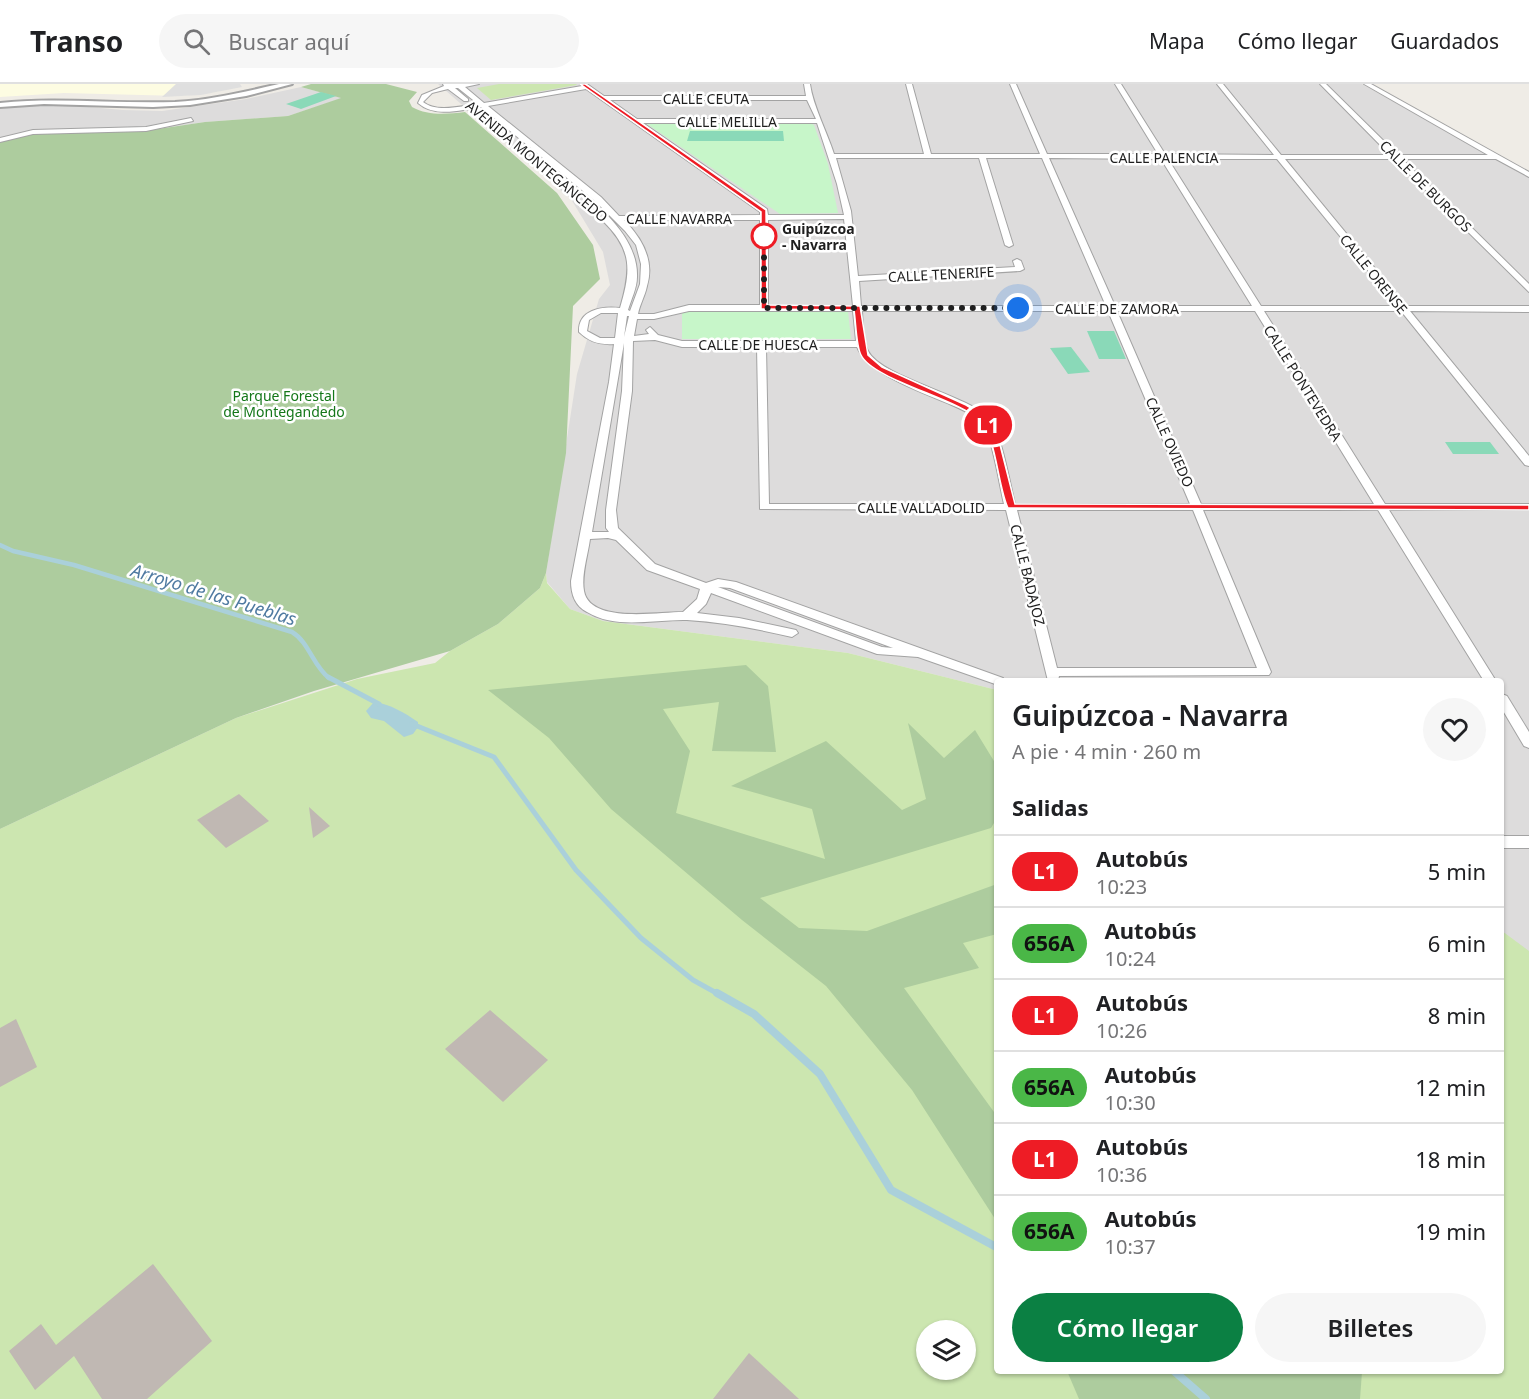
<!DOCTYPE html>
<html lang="es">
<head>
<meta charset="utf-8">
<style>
	body { margin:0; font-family:"Noto Sans",sans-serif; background:#f6f6f6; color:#202124; height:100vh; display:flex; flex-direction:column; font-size:22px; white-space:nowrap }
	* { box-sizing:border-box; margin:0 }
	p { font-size:20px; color:#757577 }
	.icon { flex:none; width:33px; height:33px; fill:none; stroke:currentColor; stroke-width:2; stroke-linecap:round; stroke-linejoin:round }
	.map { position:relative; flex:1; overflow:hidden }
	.side { position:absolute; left:994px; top:594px; width:510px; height:696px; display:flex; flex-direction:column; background:#fff; border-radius:6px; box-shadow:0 2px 4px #0004 }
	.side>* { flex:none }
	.badge { padding:0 12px; border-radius:20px; font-size:21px; line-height:39px }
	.fabs { position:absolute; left:916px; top:1236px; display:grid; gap:12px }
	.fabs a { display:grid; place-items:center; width:60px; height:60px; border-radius:50%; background:#fff; box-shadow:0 2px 4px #0004; font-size:30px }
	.you { position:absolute; width:30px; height:30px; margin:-15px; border:4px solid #fff; border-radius:50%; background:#1a73e8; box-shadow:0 0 0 9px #1a73e833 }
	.map>.badge { position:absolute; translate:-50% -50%; box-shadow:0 0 0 3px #fff }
	h2 { padding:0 18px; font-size:22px; line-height:54px }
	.round { display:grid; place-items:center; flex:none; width:63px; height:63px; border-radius:32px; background:#f6f6f6 }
	.overview { display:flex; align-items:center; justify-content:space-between; height:102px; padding:0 18px }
	h1 { font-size:28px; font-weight:600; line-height:45px }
	.primary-button { display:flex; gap:12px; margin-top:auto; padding:12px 18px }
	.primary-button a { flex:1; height:69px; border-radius:36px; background:#0b8043; color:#fff; font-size:24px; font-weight:600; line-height:69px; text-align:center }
	.primary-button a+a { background:#f6f6f6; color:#202124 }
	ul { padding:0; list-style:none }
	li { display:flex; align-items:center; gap:18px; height:72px; padding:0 18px; border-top:2px solid #e0e0e0 }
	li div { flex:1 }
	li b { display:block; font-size:22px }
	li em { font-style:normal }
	li .badge { min-width:66px; font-weight:700; text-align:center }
	header { display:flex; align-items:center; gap:36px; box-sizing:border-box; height:84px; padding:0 30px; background:#fff; border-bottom:2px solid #e0e0e0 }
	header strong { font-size:28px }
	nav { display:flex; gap:33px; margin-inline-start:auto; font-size:21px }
	.search { width:420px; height:54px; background:#f6f6f6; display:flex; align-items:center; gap:15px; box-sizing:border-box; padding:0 21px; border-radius:33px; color:#757577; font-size:22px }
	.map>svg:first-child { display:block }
	.residential { fill:#dddcdc }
	.education { fill:#fdfce2 }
	.grass { fill:#cce6b0; fill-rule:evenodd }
	.forest { fill:#adcc9e }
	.park { fill:#c7f6c9 }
	.pitch { fill:#8ad9b8 }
	.parking { fill:#dfdfdf }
	.water { fill:#aad0da }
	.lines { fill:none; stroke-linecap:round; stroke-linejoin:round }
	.stream-far2 { stroke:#aad0da; stroke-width:4.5 }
	.stream-far1 { stroke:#aad0da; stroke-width:5 }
	.stream { stroke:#aad0da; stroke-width:8 }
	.building { fill:#c0b8b3 }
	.minor-casing { stroke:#a3a3a3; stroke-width:2 }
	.tertiary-casing { stroke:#a3a3a3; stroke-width:4 }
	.minor { fill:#fff; fill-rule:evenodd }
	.tertiary { fill:#fff; fill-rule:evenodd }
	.line { fill:#ee1c25; stroke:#fff; stroke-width:1.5 }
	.walk { stroke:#1f1f1f; stroke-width:6; stroke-dasharray:0 10.8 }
	.stop-dot { fill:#fff; stroke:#ee1c25; stroke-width:3 }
	.labels { text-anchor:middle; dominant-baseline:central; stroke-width:5; stroke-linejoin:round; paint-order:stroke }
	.far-street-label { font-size:14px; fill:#1f1f1f; stroke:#fff }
	.far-stop-label { font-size:14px; font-weight:bold; fill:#1f1f1f; stroke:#fff; text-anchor:start }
	.far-park-label { font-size:14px; fill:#147719; stroke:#fff }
	.water-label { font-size:18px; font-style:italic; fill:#4f7aa1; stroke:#fff }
</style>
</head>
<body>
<header>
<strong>Transo</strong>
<div class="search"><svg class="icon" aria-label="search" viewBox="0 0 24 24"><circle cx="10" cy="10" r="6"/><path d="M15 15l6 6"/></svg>Buscar aquí</div>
<nav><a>Mapa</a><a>Cómo llegar</a><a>Guardados</a></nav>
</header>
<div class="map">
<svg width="1529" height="1315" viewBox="0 0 1529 1315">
	<rect width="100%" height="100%" fill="#efece6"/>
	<g class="residential">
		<polygon points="438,0 1362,0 1529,93 1529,896 1502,874 1502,597 998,597 997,606 848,569 603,537 570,525 547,498 546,489 577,290 599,215 610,201 603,168 571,115"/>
		<polygon points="301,3 343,14 288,32 205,38 144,47 37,50 6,55 0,59 0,25 28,20 55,20 123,26 162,27 246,15"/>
	</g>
	<polygon class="education" points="0,0 240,0 217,8 181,12 64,9 0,13"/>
	<g class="grass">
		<polygon points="499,0 576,0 577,1 491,16 477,4"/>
		<path d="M 546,489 L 547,499 L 570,525 L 603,537 L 848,569 L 997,606 L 998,1287 L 1502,1287 L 1502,847 L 1529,867 L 1529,1315 L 0,1315 L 0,745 L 236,634 L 357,595 L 435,579 L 450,567 L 498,540 L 540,504 ZM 927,1246 L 966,1246 L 966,1286 L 927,1286 Z"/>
	</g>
	<g class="forest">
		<path d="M 311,0 L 386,0 L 417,8 L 409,17 L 412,23 C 428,32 447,30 465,28 L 557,109 L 593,161 L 600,195 L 573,222 L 566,369 L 546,489 L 540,504 L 498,540 L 450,567 L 314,607 L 236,634 L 0,745 L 0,59 L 6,55 L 37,50 L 144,47 L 205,38 L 288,32 L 341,14 L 301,3 Z"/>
		<polygon points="746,581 768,602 776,668 712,667 719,618 663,625 690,667 676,729 825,775 812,725 731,702 826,657 902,726 926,715 908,639 944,674 975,646 997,682 997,734 991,744 760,814 799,844 867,847 997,800 997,850 963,859 979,884 904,904 994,1028 997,1027 997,1138 912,1006 826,902 742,836 611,725 549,654 488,606"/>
		<polygon points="1067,1287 1358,1287 1362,1288 1360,1315 1079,1315"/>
	</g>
	<g class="park">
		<polygon points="810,39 814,41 828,80 838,129 780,130 647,40"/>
		<polygon points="682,227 848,227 851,255 682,255"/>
	</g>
	<g class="pitch">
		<polygon points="321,8 336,12 301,25 286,20"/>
		<polygon points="690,47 783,47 784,57 687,57"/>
		<polygon points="1087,247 1114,247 1126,275 1099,275"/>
		<polygon points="1071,263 1090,288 1068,290 1050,264"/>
		<polygon points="1445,358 1490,358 1499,370 1453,370"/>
	</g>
	<polygon class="parking" points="176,0 240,0 242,3 201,11 162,13"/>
	<path class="water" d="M 374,618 C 390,620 405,629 418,638 L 418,643 L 413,650 L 404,653 L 384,637 L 371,634 L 366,627 Z"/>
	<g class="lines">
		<path class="stream-far2" d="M 0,461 L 13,467 L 74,481 L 292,548 C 309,558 313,582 329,594"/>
		<g class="stream-far1">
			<polyline points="328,593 379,620"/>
			<polyline points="412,640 494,673 576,786 641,854 693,896 720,911"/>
		</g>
		<g class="stream">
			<polyline points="717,909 754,930 820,990 891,1106 998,1164"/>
			<polyline points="1174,1287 1206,1315"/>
		</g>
	</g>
	<g class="building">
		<polygon points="239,710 269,737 226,764 197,736"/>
		<polygon points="309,723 330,742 313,754"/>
		<polygon points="490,926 548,976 503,1018 445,965"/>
		<polygon points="16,935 37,983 0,1003 0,944"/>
		<polygon points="153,1180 212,1257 147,1315 102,1315 74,1272 35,1306 9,1267 41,1240 56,1261"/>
		<polygon points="749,1269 799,1315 713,1315"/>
	</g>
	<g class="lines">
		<g class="minor-casing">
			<g id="minor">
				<path d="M 443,0 L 479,0 L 465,3 L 484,19 L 582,2 L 580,0 L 587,0 L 604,12 L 806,12 L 804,0 L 810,0 C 813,22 827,48 834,70 L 924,70 L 906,0 L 912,0 L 931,70 L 1040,70 L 1010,0 L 1016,0 L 1047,70 L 1158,70 L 1115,0 L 1121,0 L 1165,70 L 1274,71 L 1217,0 L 1223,0 L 1281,71 L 1390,71 L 1320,0 L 1326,0 L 1398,71 L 1488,71 L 1364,0 L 1371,0 L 1529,88 L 1529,93 L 1496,75 L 1402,75 L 1529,200 L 1529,208 L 1394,75 L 1285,75 L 1406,222 L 1529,222 L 1529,228 L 1410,227 L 1529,372 L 1529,382 L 1525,381 L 1401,227 L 1264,227 L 1385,420 L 1529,420 L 1529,426 L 1389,426 L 1496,597 L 1484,597 L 1378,426 L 1203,426 L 1271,588 L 1269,591 L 1059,592 L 1058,597 L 1048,597 L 1006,426 L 760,425 L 757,263 L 682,263 L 655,256 L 633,257 L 632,307 L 616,426 L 618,444 L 655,480 L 706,499 L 718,495 L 736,498 L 1003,594 L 1004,597 L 998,597 L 998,601 L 918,573 L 877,570 L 711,509 L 706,520 L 697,529 L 739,534 L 796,546 L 798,549 L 792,553 C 758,545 722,538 687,536 C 655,535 616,546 587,528 C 575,522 571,510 571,497 L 609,298 L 614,260 C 600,261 589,258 579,248 C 578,226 601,222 620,224 C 631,187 633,166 603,137 L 603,133 L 609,133 C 624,149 638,170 637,193 C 637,204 631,216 628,226 L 630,227 L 640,200 L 641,180 L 636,161 L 625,147 L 595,117 L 481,23 C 461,26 435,34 418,19 L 422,11 L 444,2 ZM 455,4 L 458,4 L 478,20 C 461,22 437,29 423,18 L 432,9 L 448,5 L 464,17 L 468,17 L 468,15 ZM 586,5 L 760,128 L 760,131 L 619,132 L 601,113 L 488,22 ZM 610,16 L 807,16 L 816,35 L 637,35 ZM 643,39 L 817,39 L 837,100 L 844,131 L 768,131 L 767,125 ZM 836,74 L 979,74 L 1005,161 L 1009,163 L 1013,161 L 986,74 L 1042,74 L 1106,222 L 861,222 L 859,197 L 1020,187 L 1024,185 L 1021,177 L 1017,175 L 1013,177 L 1015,183 L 858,192 L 851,127 ZM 1049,74 L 1161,75 L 1252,222 L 1115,222 ZM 1168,75 L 1277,75 L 1397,222 L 1261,222 ZM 844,135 L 853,222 L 768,222 L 768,136 ZM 624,136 L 760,136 L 760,221 L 689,221 L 654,230 L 638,230 C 640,220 645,212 647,202 C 655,176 641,153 624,136 ZM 689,227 L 853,227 L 856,257 L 682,257 L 658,251 L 650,243 L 646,246 L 649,250 L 634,252 L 637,235 L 654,235 ZM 862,227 L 1108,227 L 1190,420 L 1015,420 C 1010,400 1001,346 988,333 C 964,310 881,293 868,267 C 862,256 863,240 862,227 ZM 1117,227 L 1255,227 L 1374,420 L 1201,420 ZM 601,229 L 618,229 L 615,254 L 600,254 L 587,247 L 589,236 ZM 627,232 L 629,232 L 624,253 ZM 624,259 L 622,307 L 606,426 L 606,444 L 609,448 L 592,448 ZM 766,263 L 857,263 C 868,291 927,310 954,322 C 963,326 976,332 982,339 C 993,356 999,399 1004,420 L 769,420 ZM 1017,426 L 1193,426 L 1257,584 L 1057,584 ZM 608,454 L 616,456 L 647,486 L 700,505 L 697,515 L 683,528 C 658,528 590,540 584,507 C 581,491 588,471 590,455 ZM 718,503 L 730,504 L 893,564 L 882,563 Z"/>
				<polygon points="191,34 193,37 146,47 33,50 0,58 0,54 33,46 146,43"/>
				<polygon points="1502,610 1507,612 1529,648 1529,664 1524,662 1502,625"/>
				<rect x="1502" y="752" width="27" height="12"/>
			</g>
		</g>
		<g class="tertiary-casing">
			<path id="tertiary" d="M 279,0 L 292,0 L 246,12 L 190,21 L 153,23 L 44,20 L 0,23 L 0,19 C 58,13 116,20 175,18 C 210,16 244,8 279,0 Z"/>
		</g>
		<use href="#minor" class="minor"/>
		<use href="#tertiary" class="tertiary"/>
	</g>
	<path class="line" d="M 580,0 L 585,0 L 766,126 L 767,221 L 860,222 L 868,271 L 882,283 L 966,321 L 987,334 L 997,349 L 1015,420 L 1529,421 L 1529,426 L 1008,424 C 998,403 996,353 981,337 C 959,315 873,296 861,271 C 856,262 856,238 854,226 L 761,225 L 761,128 Z"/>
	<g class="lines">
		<polyline class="walk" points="764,152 764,224 1018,224"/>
	</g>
	<circle class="stop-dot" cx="764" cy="152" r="12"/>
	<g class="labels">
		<g class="far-street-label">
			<text x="706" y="14">CALLE CEUTA</text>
			<text x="727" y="37">CALLE MELILLA</text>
			<text x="1164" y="73">CALLE PALENCIA</text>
			<text transform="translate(537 77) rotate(40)">AVENIDA MONTEGANCEDO</text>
			<text transform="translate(1426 102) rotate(45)">CALLE DE BURGOS</text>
			<text x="679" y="134">CALLE NAVARRA</text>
			<text transform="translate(941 190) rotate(-3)">CALLE TENERIFE</text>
			<text transform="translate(1374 190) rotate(51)">CALLE ORENSE</text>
			<text x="1117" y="224">CALLE DE ZAMORA</text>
			<text x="758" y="260">CALLE DE HUESCA</text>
			<text transform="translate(1303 299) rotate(58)">CALLE PONTEVEDRA</text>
			<text transform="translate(1170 358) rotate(66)">CALLE OVIEDO</text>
			<text x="921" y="423">CALLE VALLADOLID</text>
			<text transform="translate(1028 491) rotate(76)">CALLE BADAJOZ</text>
		</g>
		<g class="far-stop-label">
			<text x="782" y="144">Guipúzcoa<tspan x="782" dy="16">- Navarra</tspan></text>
		</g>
		<g class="far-park-label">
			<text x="284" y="311">Parque Forestal<tspan x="284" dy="16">de Montegandedo</tspan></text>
		</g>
		<g class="water-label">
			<text transform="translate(214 510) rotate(17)">Arroyo de las Pueblas</text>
		</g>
	</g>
</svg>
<div class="fabs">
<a><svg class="icon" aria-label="layers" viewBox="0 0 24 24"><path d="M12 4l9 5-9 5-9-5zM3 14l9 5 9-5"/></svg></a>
</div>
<div class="you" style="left:1018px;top:224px"></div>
<b class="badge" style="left:988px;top:341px;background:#ee1c25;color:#fff">L1</b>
<section class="side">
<div class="overview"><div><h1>Guipúzcoa - Navarra</h1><p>A pie · 4 min · 260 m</p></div><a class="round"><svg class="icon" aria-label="heart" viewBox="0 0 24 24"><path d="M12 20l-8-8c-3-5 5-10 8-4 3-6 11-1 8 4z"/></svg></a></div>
<h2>Salidas</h2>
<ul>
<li><span class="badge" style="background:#ee1c25;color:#fff">L1</span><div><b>Autobús</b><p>10:23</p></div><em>5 min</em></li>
<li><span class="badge" style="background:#4ab747;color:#111">656A</span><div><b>Autobús</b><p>10:24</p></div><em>6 min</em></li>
<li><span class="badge" style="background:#ee1c25;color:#fff">L1</span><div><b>Autobús</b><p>10:26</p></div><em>8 min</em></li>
<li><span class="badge" style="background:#4ab747;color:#111">656A</span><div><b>Autobús</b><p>10:30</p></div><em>12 min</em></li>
<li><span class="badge" style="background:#ee1c25;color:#fff">L1</span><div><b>Autobús</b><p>10:36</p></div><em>18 min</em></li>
<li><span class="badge" style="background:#4ab747;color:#111">656A</span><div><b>Autobús</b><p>10:37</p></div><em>19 min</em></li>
</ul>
<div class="primary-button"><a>Cómo llegar</a><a>Billetes</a></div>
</section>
</div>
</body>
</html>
